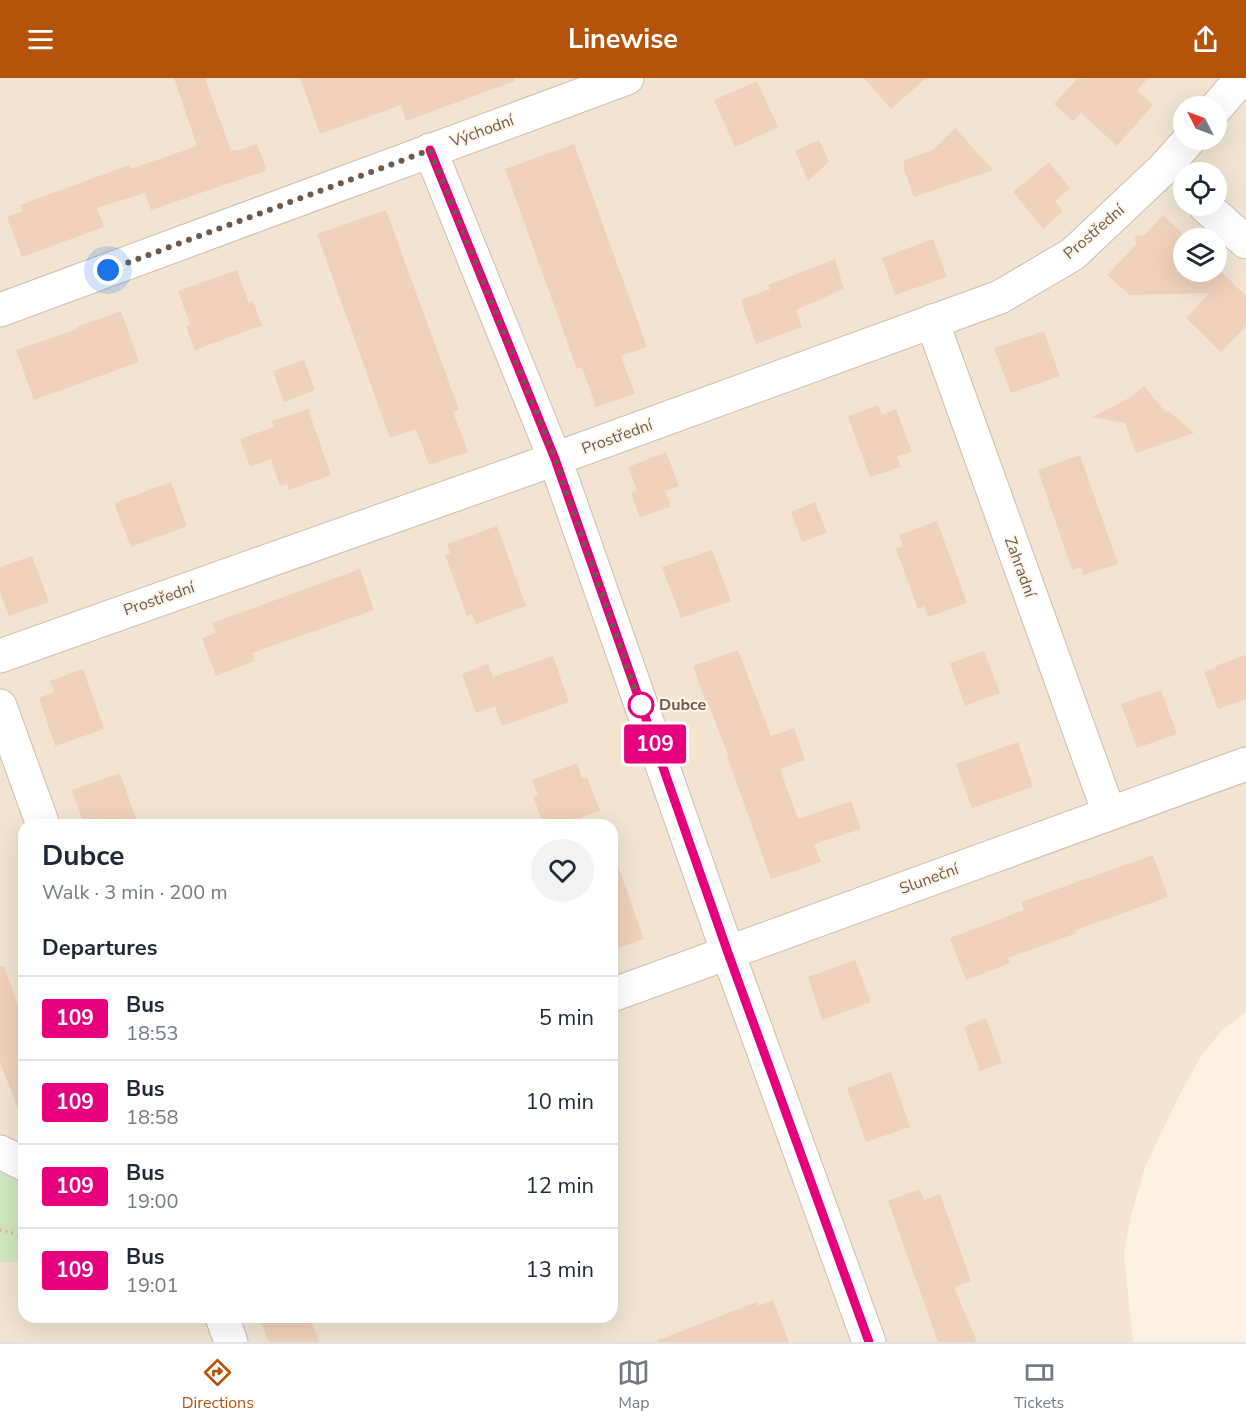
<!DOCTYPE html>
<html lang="en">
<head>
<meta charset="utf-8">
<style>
	body { margin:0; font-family:"Nunito Sans",sans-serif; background:#f2f2f3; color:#1f2937; height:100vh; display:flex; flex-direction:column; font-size:22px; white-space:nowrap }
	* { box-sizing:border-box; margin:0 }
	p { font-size:20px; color:#747a83 }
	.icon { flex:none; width:33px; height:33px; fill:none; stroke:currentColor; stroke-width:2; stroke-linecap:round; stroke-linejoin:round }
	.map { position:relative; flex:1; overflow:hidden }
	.side { position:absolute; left:18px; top:741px; width:600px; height:504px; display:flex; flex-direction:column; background:#fff; border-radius:18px; box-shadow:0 6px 24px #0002 }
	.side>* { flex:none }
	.badge { padding:0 12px; border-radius:4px; font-size:21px; line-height:39px }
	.needle { width:39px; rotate:312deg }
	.fabs { position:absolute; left:1173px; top:18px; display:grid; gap:12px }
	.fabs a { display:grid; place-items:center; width:54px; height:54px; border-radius:50%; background:#fff; box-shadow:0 6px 24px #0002; font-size:30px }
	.you { position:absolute; width:30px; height:30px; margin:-15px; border:4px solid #fff; border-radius:50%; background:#1a73e8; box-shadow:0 0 0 9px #1a73e833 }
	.map>.badge { position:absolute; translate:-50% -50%; box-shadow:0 0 0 3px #fff }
	h2 { padding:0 24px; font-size:22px; line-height:54px }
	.round { display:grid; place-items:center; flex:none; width:63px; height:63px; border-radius:32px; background:#f2f2f3 }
	.summary { display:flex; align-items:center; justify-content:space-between; height:102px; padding:0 24px }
	h1 { font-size:28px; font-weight:700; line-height:45px }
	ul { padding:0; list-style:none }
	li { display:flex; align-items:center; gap:18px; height:84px; padding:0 24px; border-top:2px solid #e0e1e3 }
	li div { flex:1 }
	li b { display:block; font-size:22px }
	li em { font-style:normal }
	li .badge { min-width:66px; font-weight:700; text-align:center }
	header { display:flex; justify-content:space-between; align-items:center; height:78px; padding:0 24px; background:#b45309; color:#fff; font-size:27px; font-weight:700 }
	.dock { display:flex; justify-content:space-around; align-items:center; height:84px; border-top:2px solid #e0e1e3; background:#fff; font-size:16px; color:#747a83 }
	.dock a { display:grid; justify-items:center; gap:3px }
	.dock .active { color:#b45309 }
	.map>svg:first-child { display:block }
	.residential { fill:#f2e4d1; fill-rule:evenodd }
	.green { fill:#d0e7c1 }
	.building { fill:#efd1bb }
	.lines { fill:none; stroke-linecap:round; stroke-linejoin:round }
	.minor-casing { stroke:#cdbcac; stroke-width:35 }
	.path { stroke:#d3b49e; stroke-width:4; stroke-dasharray:1.5 4.5; stroke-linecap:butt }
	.minor { stroke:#fff; stroke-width:33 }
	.line-casing { stroke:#fff; stroke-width:14 }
	.line { stroke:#e6007e; stroke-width:9 }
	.walk { stroke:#71594a; stroke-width:6; stroke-dasharray:0 10.8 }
	.stop-dot { fill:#fff; stroke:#e6007e; stroke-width:3 }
	.labels { text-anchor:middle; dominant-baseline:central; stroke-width:4.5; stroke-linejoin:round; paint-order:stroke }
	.street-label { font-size:16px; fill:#71594a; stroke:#fef6e8 }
	.stop-label { font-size:16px; font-weight:bold; fill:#71594a; stroke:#fef6e8; text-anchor:start }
</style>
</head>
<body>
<header><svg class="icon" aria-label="menu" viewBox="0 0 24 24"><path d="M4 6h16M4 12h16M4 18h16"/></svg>Linewise<svg class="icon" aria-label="share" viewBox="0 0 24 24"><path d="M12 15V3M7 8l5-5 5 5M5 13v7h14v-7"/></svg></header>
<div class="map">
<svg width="1246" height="1264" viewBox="0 0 1246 1264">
	<rect width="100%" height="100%" fill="#fbf2e2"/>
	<path class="residential" d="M 0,0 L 1246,0 L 1246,934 L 1222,952 L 1200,980 L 1179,1018 L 1145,1089 L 1131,1138 L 1124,1176 L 1133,1264 L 0,1264 L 0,1184 L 24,1184 L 24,1239 L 612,1239 L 612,747 L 24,747 L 24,1102 L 0,1092 ZM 1184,28 L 1216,28 L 1216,62 L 1184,62 ZM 1184,94 L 1216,94 L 1216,128 L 1184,128 ZM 1184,160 L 1216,160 L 1216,194 L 1184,194 Z"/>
	<polygon class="green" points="0,1092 24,1102 24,1184 0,1184"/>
	<g class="building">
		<polygon points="174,0 205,0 231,73 237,71 237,73 257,66 266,90 265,93 151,132 145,115 97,130 104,149 22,179 7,139 23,133 20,127 129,87 131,91 197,68"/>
		<polygon points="300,0 514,0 515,3 406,43 401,27 320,56"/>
		<polygon points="864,0 926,0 891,31"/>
		<polygon points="1078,0 1148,0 1137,12 1153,27 1117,68 1081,35 1073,43 1054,26"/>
		<polygon points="757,3 778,49 735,69 714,22"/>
		<polygon points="955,50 993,92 914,119 904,92 904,82 933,72"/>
		<polygon points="819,62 829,84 808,103 795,73"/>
		<polygon points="574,66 647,269 621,278 635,316 596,329 582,289 577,291 505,91"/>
		<polygon points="1049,84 1070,110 1055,123 1063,133 1043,151 1013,114"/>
		<polygon points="386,132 459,332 453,334 468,374 429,387 416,351 390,360 317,156"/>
		<polygon points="1163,137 1187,160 1184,160 1184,194 1216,194 1216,189 1246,218 1246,248 1221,274 1186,240 1210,215 1130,217 1107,197 1136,167 1135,158 1145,157"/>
		<polygon points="933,161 947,199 895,217 882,180"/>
		<polygon points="835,181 844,211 796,232 802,249 756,266 741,222 770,211 768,207"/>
		<polygon points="237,192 249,225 253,223 262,247 195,272 186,248 190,246 178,213"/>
		<polygon points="121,233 139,284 34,322 16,272 78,251 77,249"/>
		<polygon points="1044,253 1060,298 1011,315 994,270"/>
		<polygon points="304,282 315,312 284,324 273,293"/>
		<polygon points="1144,308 1166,335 1169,333 1194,355 1136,375 1125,345 1092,339 1129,320"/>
		<polygon points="878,327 882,337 896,331 912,374 897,378 901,389 870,399 848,338"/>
		<polygon points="308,331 331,397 289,412 287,406 280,408 271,381 250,389 240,361 274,349 272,343"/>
		<polygon points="666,374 679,408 665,413 671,428 640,440 631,415 637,412 628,389"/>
		<polygon points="1080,377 1118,486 1083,497 1082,489 1072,492 1038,392"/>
		<polygon points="171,404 187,448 131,469 114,425"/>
		<polygon points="815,424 827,455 802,464 791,434"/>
		<polygon points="937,443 967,525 928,539 924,528 918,531 896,471 903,468 899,457"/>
		<polygon points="497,448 526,528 476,546 472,536 467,538 445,477 450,475 447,466"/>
		<polygon points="712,472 731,523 681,540 662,489"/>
		<polygon points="32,478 49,524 9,538 0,514 0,489"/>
		<polygon points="360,491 374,532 252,575 255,583 216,598 202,560 216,555 212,545"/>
		<polygon points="738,572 771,658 794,650 805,682 780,691 798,741 851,723 861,751 814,766 821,784 771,801 727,678 728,677 707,622 705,622 693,588"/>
		<polygon points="984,573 1000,615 965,628 950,585"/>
		<polygon points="1246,577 1246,621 1218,631 1204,594 1216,590 1215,588"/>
		<polygon points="553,578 569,624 502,648 495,628 476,635 462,596 488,586 493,599"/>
		<polygon points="83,591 104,651 55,668 39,620 54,614 50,603"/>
		<polygon points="1161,612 1177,656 1137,670 1121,626"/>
		<polygon points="1018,664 1033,709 972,730 956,686"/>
		<polygon points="577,685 582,700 587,699 600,733 581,739 578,747 544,747 533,719 538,717 532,702"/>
		<polygon points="120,695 138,747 84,747 72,712"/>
		<polygon points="1153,777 1168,819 1076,852 1077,855 1008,880 1010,885 966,902 950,860 1024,832 1021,824"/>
		<polygon points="612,783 616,783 644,861 612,872"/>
		<polygon points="855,882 871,924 822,942 808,899"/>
		<polygon points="0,888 4,888 24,945 24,1041 22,1042 0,984"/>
		<polygon points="986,940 1002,985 980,993 964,949"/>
		<polygon points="891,994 910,1049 866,1064 847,1010"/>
		<polygon points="920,1111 924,1122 940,1116 971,1203 954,1209 977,1264 938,1264 888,1123"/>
		<polygon points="773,1222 789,1264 658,1264 658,1262 757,1224 758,1228"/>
		<polygon points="259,1239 310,1239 319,1264 269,1264"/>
	</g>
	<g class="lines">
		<g class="minor-casing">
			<g id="minor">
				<polyline points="1216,30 1242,0"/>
				<polyline points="430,72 555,381 728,875 869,1264"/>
				<polyline points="1205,128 1246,164"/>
				<polyline points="0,232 627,0"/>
				<polyline points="932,243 1109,735"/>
				<polyline points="0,578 555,381 1000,219 1073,176 1163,91 1189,62"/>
				<polyline points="0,628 43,747"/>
				<polyline points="612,917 1246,686"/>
				<polyline points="0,1074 24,1086"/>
				<polyline points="222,1239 231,1264"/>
			</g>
		</g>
		<polyline class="path" points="0,1152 24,1158"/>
		<use href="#minor" class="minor"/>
	</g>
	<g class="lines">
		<g class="line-casing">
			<polyline id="line" points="430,72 555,381 728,875 869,1264"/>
		</g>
		<use href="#line" class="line"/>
		<polyline class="walk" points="108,192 430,72 555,381 641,628 641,627"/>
	</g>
	<circle class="stop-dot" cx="641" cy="627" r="12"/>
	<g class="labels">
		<g class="street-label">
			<text transform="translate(482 53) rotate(-20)">Východní</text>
			<text transform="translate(1094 154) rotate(-41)">Prostřední</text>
			<text transform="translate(617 359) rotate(-20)">Prostřední</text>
			<text transform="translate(1020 489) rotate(70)">Zahradní</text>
			<text transform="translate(159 521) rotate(-19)">Prostřední</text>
			<text transform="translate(929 801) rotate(-20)">Sluneční</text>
		</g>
		<g class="stop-label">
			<text x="659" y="627">Dubce</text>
		</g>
	</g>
</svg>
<div class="fabs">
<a><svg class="needle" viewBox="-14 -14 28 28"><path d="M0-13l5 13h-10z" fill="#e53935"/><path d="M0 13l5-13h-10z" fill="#747a83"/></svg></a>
<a><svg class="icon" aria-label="locate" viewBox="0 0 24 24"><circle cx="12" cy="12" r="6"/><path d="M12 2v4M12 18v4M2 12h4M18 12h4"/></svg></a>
<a><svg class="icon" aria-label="layers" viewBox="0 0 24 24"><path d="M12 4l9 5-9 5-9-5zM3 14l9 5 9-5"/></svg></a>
</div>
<div class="you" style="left:108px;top:192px"></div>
<b class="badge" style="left:655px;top:666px;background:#e6007e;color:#fff">109</b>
<section class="side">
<div class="summary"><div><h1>Dubce</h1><p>Walk · 3 min · 200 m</p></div><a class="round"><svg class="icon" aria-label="heart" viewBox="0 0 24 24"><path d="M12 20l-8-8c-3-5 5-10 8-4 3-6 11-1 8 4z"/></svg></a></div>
<h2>Departures</h2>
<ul>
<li><span class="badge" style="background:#e6007e;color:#fff">109</span><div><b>Bus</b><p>18:53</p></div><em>5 min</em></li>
<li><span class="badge" style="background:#e6007e;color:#fff">109</span><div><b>Bus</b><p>18:58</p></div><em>10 min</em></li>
<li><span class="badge" style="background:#e6007e;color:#fff">109</span><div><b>Bus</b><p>19:00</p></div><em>12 min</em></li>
<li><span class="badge" style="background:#e6007e;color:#fff">109</span><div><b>Bus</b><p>19:01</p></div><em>13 min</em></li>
</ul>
</section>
</div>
<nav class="dock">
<a class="active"><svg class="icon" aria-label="directions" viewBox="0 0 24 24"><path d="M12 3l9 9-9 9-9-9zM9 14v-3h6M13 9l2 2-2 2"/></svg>Directions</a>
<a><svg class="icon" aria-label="map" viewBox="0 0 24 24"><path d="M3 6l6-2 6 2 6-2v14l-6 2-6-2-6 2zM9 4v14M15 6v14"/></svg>Map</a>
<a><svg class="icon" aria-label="tickets" viewBox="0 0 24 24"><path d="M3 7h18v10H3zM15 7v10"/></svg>Tickets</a>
</nav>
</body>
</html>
